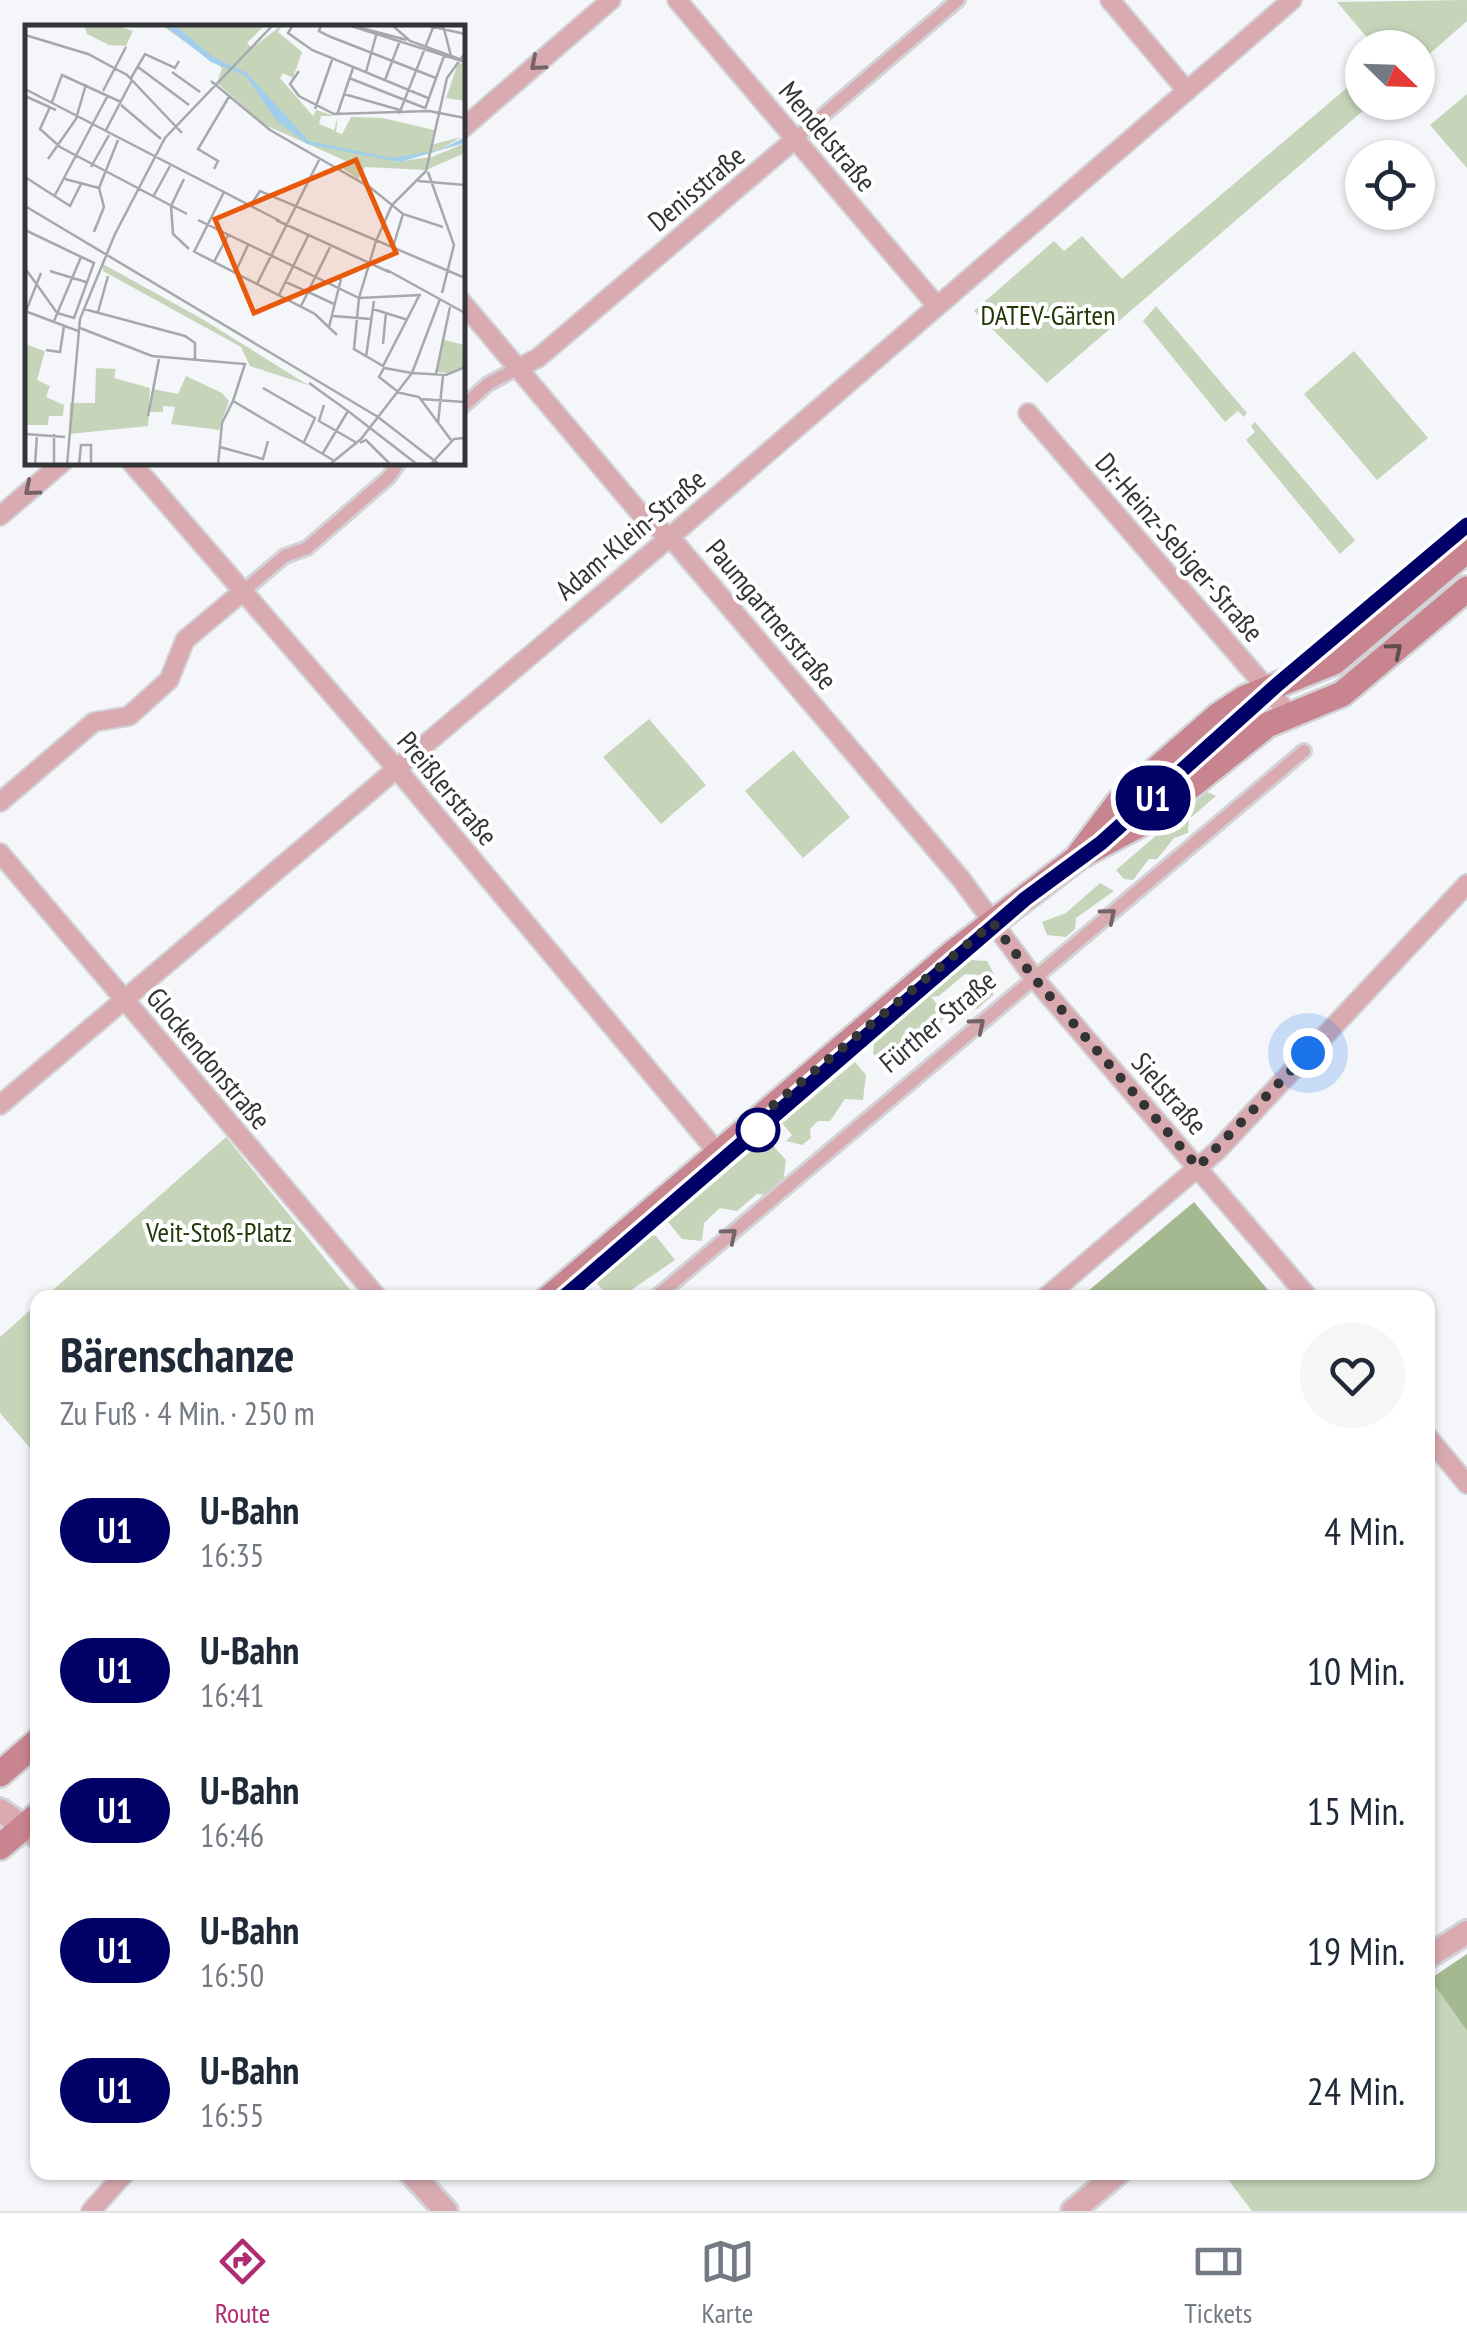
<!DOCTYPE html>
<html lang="de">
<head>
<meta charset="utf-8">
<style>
	body { margin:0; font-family:"PT Sans Narrow",sans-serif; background:#f6f6f7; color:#1f2937; height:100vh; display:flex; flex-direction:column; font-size:38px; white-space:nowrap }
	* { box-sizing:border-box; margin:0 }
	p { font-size:32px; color:#747a83 }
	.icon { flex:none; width:55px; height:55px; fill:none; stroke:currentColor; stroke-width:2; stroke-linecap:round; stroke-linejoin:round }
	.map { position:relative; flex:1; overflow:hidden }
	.side { position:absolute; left:30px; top:1290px; width:1405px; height:890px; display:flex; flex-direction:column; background:#fff; border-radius:20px; box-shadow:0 2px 8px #0004 }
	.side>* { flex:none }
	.badge { padding:0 20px; border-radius:32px; font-size:35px; line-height:65px }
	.needle { width:65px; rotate:113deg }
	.buttons { position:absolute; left:1345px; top:30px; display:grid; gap:20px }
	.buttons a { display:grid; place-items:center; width:90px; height:90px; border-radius:50%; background:#fff; box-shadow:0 2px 8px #0004; font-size:50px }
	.you { position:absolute; width:50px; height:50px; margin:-25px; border:8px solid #fff; border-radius:50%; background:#1a73e8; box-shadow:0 0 0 15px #1a73e833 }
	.map>.badge { position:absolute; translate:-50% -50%; box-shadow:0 0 0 5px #fff }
	.round { display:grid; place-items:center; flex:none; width:105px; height:105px; border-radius:52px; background:#f6f6f7 }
	.summary { display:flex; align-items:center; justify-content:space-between; height:170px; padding:0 30px }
	h1 { font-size:48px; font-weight:700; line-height:75px }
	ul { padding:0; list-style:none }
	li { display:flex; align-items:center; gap:30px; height:140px; padding:0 30px }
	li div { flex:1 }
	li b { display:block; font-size:38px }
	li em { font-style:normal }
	li .badge { min-width:110px; font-weight:700; text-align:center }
	.menu { display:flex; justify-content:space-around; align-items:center; height:140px; border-top:2px solid #e0e1e3; background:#fff; font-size:28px; color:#747a83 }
	.menu a { display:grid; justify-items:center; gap:5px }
	.menu .active { color:#b12d73 }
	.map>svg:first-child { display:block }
	.green { fill:#c6d5ba }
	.forest { fill:#a4b98f }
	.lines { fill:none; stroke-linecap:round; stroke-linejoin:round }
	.pedestrian-casing { stroke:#d1d3d7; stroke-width:18 }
	.minor-casing { stroke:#d1d3d7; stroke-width:22 }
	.tertiary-casing { stroke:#d1d3d7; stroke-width:28 }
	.secondary-casing { stroke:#d1d3d7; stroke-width:30 }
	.pedestrian { stroke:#d9abb1; stroke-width:12 }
	.minor { stroke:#d9abb1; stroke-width:18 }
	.tertiary { stroke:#d9abb1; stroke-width:22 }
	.secondary { stroke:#c88590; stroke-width:25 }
	.oneway { stroke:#756467 }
	.oneway2 { stroke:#604c51 }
	.line-casing { stroke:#fff; stroke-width:22 }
	.line { stroke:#006; stroke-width:15 }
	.walk { stroke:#333436; stroke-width:10; stroke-dasharray:0 18 }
	.stop-dot { fill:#fff; stroke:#006; stroke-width:5 }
	.labels { text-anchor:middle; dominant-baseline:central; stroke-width:8; stroke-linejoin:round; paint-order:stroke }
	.street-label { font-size:28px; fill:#333436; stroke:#fff }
	.park-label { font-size:28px; fill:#25380a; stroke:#fff }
	.inset-road { fill:none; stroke:#a7a8ac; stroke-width:2.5 }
	.view { fill:#e8590c; fill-opacity:0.15; stroke:#e8590c; stroke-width:5 }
	.inset-edge { fill:none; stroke:#333436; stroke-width:5 }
</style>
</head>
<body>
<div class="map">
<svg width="1467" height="2211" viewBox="0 0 1467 2211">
	<rect width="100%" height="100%" fill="#f4f6fa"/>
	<g class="green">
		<polygon points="1467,0 1467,21 1418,64 1418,48 1375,47 1337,2"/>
		<polygon points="1362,75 1362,102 1372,103 1047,383 974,311 1054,241 1064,251 1082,236 1122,279"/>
		<polygon points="1467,94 1467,168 1430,125"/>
		<polygon points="1156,306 1247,413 1244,417 1238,411 1225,422 1143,321"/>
		<polygon points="1354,351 1428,438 1377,480 1304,394"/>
		<polygon points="1255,422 1355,540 1340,554 1246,440 1255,432 1251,426"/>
		<polygon points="649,719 706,785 661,824 603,757"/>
		<polygon points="793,750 850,817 803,858 745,791"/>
		<polygon points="1207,792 1216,796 1189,819 1188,833 1174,838 1157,859 1149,859 1133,880 1124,879 1116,870"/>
		<polygon points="1100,883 1114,891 1076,918 1075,929 1066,937 1047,935 1042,922 1066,913"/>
		<polygon points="971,960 987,961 995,976 965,974 939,996 931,997 942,1010 966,990 994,988 993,995 977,1009 957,1008 941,1021 936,1037 921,1038 920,1051 902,1066 883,1065 873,1053 874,1043"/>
		<polygon points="855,1062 866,1075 863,1100 845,1099 830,1121 818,1121 810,1129 811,1138 802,1145 786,1141 792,1135 782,1123"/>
		<polygon points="226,1137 356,1297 45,1297"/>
		<polygon points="766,1138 786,1160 783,1182 768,1195 757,1194 737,1211 720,1208 704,1223 702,1241 682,1239 668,1222"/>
		<polygon points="649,1235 656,1236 675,1260 621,1297 603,1297 606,1294 596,1282 585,1297 576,1297"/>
		<polygon points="37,1304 37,1456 0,1413 0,1337"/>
		<polygon points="1430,1979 1467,2031 1467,2211 1252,2211 1223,2173 1428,2172"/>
	</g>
	<g class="forest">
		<polygon points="1194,1202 1274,1297 1081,1297"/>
		<polygon points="1467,1954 1467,2031 1430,1979"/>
	</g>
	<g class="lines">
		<g class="pedestrian-casing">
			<g id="pedestrian">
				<polyline points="794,140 958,0"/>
				<polyline points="462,407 488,384 518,368"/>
				<polyline points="242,592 285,556 307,548 389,477 399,462"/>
				<polyline points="655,1298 1304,751"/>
			</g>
		</g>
		<g class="minor-casing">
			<g id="minor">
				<polyline points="677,0 937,306"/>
				<polyline points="1110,0 1187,91"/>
				<polyline points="462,129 611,0"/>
				<polyline points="462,302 645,519 670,537 961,879 1034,978 1309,1298"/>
				<polyline points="518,368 538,358 794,140"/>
				<polyline points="1028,413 1291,716"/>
				<polyline points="131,462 396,768 718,1153"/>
				<polyline points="0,516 63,462"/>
				<polyline points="0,802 94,722 129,716 169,680 185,640 242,592"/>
				<polyline points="0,853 378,1298"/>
				<polyline points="0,1105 670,537 1292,0"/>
				<polyline points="1045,1298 1217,1151 1467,884"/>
				<polyline points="1428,1437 1467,1484"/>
				<polyline points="91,2211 126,2172"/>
			</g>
		</g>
		<g class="tertiary-casing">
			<g id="tertiary">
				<polyline points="0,1810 38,1837"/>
				<polyline points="1428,1957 1467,1932"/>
				<polyline points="410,2172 446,2211"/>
				<polyline points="1073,2211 1119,2172"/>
			</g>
		</g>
		<g class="secondary-casing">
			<g id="secondary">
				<polyline points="1084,854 1148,820 1267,725 1342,694 1467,589"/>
				<polyline points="549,1298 953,953 1076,859 1119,802 1219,715 1245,698 1334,662 1467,550"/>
				<polyline points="0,1774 38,1741"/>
				<polyline points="0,1847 38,1815"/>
			</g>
		</g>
		<use href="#pedestrian" class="pedestrian"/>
		<use href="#minor" class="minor"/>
		<use href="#tertiary" class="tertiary"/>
		<use href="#secondary" class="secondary"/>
	</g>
	<defs><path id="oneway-chevron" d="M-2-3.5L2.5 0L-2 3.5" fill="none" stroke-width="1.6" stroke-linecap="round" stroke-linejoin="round" transform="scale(2.5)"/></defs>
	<g class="oneway">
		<use href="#oneway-chevron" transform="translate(537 64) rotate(139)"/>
		<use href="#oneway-chevron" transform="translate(31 489) rotate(140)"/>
		<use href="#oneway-chevron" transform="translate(1109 915) rotate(-40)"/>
		<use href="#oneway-chevron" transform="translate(978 1025) rotate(-40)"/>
		<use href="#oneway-chevron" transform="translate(730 1235) rotate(-40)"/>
	</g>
	<use class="oneway2" href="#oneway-chevron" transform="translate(1395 650) rotate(-40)"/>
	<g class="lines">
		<g class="line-casing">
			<polyline id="line" points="563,1298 1025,899 1101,843 1278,684 1467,525"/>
		</g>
		<use href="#line" class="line"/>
		<polyline class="walk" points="758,1130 753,1122 993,923 1034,978 1198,1167 1308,1053"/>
	</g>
	<circle class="stop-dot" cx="758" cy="1130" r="20"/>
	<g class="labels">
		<g class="street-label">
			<text transform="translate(828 136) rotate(50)">Mendelstraße</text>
			<text transform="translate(696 188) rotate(-40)">Denisstraße</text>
			<text transform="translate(630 534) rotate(-40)">Adam-Klein-Straße</text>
			<text transform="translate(1180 547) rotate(49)">Dr.-Heinz-Sebiger-Straße</text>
			<text transform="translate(772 614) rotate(50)">Paumgartnerstraße</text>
			<text transform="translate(448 788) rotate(50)">Preißlerstraße</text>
			<text transform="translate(937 1021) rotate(-40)">Fürther Straße</text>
			<text transform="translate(209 1058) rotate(50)">Glockendonstraße</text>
			<text transform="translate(1170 1093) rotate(49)">Sielstraße</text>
		</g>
		<g class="park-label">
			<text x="1048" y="314">DATEV-Gärten</text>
			<text x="219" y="1231">Veit-Stoß-Platz</text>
		</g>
	</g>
	<g transform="translate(25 25)">
		<rect width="440" height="440" fill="#f4f6fa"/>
		<path d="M 59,0 L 91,0 L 108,6 L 101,21 L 84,20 L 62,9 ZM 136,0 L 240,0 L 222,18 L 227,23 L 257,0 L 253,7 L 277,27 L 268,53 L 258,48 L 255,53 L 288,91 L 291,85 L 310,91 L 296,91 L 294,99 L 309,105 L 313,92 L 311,107 L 317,109 L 326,92 L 358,93 L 409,105 L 406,120 L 436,112 L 415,125 L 367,137 L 407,132 L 440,118 L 440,128 L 401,145 L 340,142 L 333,154 L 317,143 L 321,136 L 240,100 L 192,58 L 197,43 ZM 433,38 L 440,39 L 440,76 L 421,73 ZM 78,239 L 179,295 L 283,360 L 225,341 L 216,322 L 78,246 ZM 419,315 L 440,320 L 440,340 L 424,348 L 412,347 ZM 0,319 L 20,326 L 12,355 L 25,361 L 21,372 L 39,380 L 38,391 L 24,391 L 23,400 L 0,400 ZM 71,343 L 91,344 L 89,353 L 125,363 L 124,380 L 128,364 L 153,369 L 161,351 L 197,368 L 204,376 L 194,405 L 146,399 L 150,382 L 138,381 L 138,387 L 124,387 L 123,401 L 44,409 L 45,378 L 70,378 Z" fill="#c6d5ba"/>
		<path d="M 139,0 L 150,0 L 188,32 L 222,48 L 284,116 L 366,133 L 415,125 L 440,112 L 440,118 L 375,137 L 282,119 L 251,95 L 221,51 L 186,37 Z" fill="#a1ceeb"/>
		<path class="inset-road" d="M 268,0 L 263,8 L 287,25 L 403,73M 296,0 L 294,6 L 306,12 L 411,53M 323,0 L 440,37M 325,0 L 382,15M 367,0 L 385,16 L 440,36M 400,0 L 440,9M 418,0 L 426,31M 0,10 L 63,29 L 102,50 L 157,108M 113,42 L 164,80M 274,46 L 265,59 L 274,71 L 309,89 L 404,86 L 440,93M 147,47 L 175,67M 341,47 L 352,7M 106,53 L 120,29 L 150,43 L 154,36M 324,53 L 400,83M 360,55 L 376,13M 186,56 L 245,105 L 346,163 L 378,189 L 418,202M 0,64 L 255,196M 78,66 L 101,22M 319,69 L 375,85M 0,71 L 31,85M 27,77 L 37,50 L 96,77M 96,80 L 136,114M 25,82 L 15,104 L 35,122 L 162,189M 290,84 L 307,35M 400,84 L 419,31M 374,89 L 409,0M 312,90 L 328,43M 81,105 L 107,55M 23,134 L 51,94 L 61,59M 66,142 L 84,110M 189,144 L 193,136 L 173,124 L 205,70M 403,147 L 429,220 L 417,268M 0,152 L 45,181 L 56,159M 40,154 L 74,163M 159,154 L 146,181 L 148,209 L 164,224M 393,156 L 440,160M 74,163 L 93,115M 30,170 L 83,70M 128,172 L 145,141M 227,178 L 235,166 L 440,253M 0,181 L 353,392M 173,195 L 334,273 L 396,270M 251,195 L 364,247M 71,201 L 69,207 L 79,182 L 74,163M 0,205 L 69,238 L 49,293 L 32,288 L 0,243M 305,222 L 283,267 L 309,279M 368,222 L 378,189M 168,226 L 290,289 L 312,310M 169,227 L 199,167M 189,237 L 203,210M 362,245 L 440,288M 25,246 L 61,257M 210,248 L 223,220M 261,257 L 283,267 L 276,281M 232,259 L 294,135M 254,270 L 283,211M 394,271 L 358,341 L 329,324 L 334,273 L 351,216 L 367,180 L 401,146 L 422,53 L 440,28M 59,284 L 160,311 L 170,318 L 170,335M 348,284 L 383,295M 0,286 L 53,306M 1,286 L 16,248M 73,287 L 83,251M 308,291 L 346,294M 29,296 L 56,232M 304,302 L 316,254M 55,303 L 127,331 L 220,339 L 208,376M 358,319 L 361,288M 21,325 L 35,327 L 39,301M 341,332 L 349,276M 411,349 L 425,282M 284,358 L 323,386M 238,363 L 290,393 L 279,417M 372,366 L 354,352 L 359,343 L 387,348 L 415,274M 371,367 L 394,372 L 426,415M 395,374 L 440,377M 208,376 L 308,435M 299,380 L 294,396 L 332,418M 323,386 L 393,440M 123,391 L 134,334M 353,392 L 415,440M 413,398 L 418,351M 0,409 L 40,412M 335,418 L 341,415 L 366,440M 195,422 L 238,434 L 243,416M 298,428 L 323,386M 10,440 L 12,409M 29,440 L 29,409M 42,440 L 55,294 L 90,209 L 140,113 L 248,0M 54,440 L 56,420 L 66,420 L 66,440M 193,440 L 197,398 L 208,376M 304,440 L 336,414 L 387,348 L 421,350 L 440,342M 405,440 L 429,414 L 440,413"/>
		<path class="view" d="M 331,135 L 371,228 L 229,288 L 190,194 Z"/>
		<rect width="440" height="440" class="inset-edge"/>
	</g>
</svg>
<div class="buttons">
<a><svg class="needle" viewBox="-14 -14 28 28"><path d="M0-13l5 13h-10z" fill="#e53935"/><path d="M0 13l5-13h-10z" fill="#747a83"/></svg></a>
<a><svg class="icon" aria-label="locate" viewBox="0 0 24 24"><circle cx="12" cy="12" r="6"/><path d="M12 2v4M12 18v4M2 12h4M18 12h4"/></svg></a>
</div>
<div class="you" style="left:1308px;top:1053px"></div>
<b class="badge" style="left:1153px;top:798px;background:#006;color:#fff">U1</b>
<section class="side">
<div class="summary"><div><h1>Bärenschanze</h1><p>Zu Fuß · 4 Min. · 250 m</p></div><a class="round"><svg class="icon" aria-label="heart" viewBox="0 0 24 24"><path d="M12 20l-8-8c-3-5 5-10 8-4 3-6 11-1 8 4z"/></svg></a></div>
<ul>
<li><span class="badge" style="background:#006;color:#fff">U1</span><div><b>U-Bahn</b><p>16:35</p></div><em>4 Min.</em></li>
<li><span class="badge" style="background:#006;color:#fff">U1</span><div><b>U-Bahn</b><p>16:41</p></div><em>10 Min.</em></li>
<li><span class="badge" style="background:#006;color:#fff">U1</span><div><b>U-Bahn</b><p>16:46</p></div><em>15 Min.</em></li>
<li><span class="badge" style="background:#006;color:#fff">U1</span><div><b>U-Bahn</b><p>16:50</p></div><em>19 Min.</em></li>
<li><span class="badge" style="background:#006;color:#fff">U1</span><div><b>U-Bahn</b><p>16:55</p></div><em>24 Min.</em></li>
</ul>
</section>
</div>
<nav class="menu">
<a class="active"><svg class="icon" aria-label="directions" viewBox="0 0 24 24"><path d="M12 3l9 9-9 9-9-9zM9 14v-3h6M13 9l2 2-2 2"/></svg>Route</a>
<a><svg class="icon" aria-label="map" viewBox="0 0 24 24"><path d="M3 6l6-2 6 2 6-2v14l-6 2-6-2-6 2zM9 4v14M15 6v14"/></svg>Karte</a>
<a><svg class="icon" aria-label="tickets" viewBox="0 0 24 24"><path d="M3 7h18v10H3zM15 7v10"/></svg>Tickets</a>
</nav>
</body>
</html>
